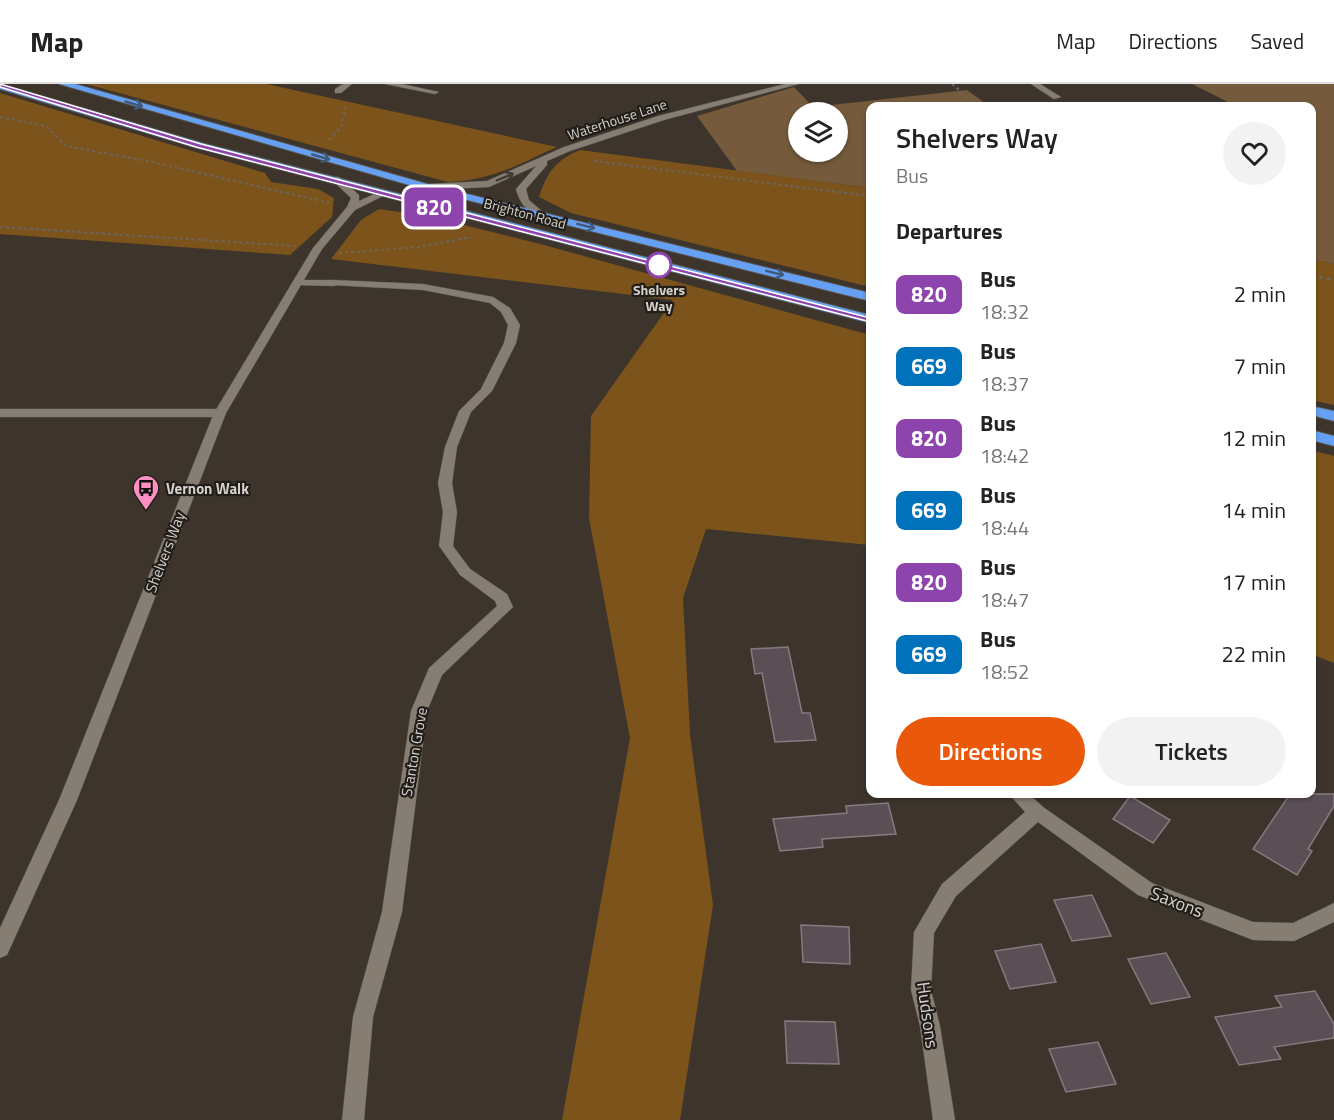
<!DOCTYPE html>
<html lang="en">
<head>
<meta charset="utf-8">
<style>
	body { margin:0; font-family:"Titillium Web",sans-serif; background:#f2f2f2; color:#222; height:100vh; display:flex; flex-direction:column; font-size:22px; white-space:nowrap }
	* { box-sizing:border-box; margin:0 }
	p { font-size:20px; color:#767676 }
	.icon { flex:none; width:33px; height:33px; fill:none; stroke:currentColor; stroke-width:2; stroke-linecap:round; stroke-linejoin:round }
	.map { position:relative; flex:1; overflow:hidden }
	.side { position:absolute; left:866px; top:18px; width:450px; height:696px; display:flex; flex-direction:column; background:#fff; border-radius:12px; box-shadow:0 2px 4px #0004 }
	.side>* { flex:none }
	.badge { padding:0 12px; border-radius:9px; font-size:21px; line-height:39px }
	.fabs { position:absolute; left:788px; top:18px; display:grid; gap:12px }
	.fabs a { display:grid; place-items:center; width:60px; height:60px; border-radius:50%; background:#fff; box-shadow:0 2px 4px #0004; font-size:30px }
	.map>.badge { position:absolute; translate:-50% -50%; box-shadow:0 0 0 3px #fff }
	h2 { padding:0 30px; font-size:22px; line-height:54px }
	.round { display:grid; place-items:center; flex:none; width:63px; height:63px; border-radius:32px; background:#f2f2f2 }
	.headline { display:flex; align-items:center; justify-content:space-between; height:102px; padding:0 30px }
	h1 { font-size:28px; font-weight:600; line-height:45px }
	.action { display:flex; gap:12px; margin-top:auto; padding:12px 30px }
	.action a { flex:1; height:69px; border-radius:36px; background:#ea580c; color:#fff; font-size:24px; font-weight:600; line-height:69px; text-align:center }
	.action a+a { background:#f2f2f2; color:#222 }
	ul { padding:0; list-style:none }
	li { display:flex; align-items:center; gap:18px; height:72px; padding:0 30px }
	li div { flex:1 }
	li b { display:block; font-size:22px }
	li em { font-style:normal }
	li .badge { min-width:66px; font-weight:700; text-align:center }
	header { display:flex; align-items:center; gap:36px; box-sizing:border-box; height:84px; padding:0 30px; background:#fff; border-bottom:2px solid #e0e0e0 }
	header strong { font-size:28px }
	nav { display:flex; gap:33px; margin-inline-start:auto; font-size:21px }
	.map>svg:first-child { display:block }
	.green { fill:#755b3c; fill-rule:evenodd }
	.forest { fill:#7c531b }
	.building { fill:#5b4f56; stroke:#867a81; stroke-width:1.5 }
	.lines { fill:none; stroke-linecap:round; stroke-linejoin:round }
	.lane-casing { stroke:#59534b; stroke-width:1 }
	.street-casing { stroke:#59534b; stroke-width:1 }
	.secondary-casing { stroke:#59534b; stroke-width:1 }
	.highway-casing { stroke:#59534b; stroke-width:2 }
	.path-far1 { stroke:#6d665e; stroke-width:2; stroke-dasharray:3 3; stroke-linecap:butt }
	.path { stroke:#6d665e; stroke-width:3; stroke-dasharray:4 4; stroke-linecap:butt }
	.lane { fill:#867d73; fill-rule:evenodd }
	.street { fill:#867d73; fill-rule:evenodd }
	.secondary { fill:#867d73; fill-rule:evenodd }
	.highway { fill:#66a0f2; fill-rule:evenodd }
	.oneway { stroke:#40587b }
	.oneway2 { stroke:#3f3a34 }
	.line { fill:#8e44ad; stroke:#fff; stroke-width:1.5 }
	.stop-dot { fill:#fff; stroke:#8e44ad; stroke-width:3 }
	.labels { text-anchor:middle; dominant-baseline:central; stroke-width:4.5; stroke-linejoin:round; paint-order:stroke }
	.far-street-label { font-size:14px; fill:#d6d1cb; stroke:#211d19 }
	.far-stop-label { font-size:14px; font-weight:bold; fill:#d6d1cb; stroke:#211d19 }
	.poi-label { font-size:15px; font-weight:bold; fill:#d6d1cb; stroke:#211d19; text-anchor:start }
	.street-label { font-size:15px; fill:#d6d1cb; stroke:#211d19 }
	.near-street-label { font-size:18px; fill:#d6d1cb; stroke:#211d19 }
</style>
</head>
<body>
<header>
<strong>Map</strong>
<nav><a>Map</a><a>Directions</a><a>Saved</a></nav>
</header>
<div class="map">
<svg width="1334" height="1036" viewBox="0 0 1334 1036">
	<rect width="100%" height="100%" fill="#3d352c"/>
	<g class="green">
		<polygon points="1192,0 1334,0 1334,180 1311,175 1311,22 1226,22 1234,21"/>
		<path d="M 794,3 L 813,23 L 967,6 L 989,22 L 870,22 L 870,104 L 737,87 L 697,32 ZM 798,28 L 837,28 L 837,68 L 798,68 Z"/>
	</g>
	<g class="forest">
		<path d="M 86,0 L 266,0 L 557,63 C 517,81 493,96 448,98 Z"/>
		<polygon points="0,9 265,89 271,98 318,105 334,114 332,133 290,171 0,150"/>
		<path d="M 580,66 L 870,104 L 870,203 L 571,129 L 539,113 C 547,88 556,76 580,66 Z"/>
		<polygon points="379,125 428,132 544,161 870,251 870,461 706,445 683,514 690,651 713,821 680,1036 562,1036 630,654 589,434 591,332 673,216 331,175 361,136"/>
		<polygon points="1311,175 1334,180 1334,321 1311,316"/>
		<polygon points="1311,366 1334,372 1334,579 1311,570"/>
	</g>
	<g class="building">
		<polygon points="788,563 802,629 810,629 816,656 775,658 762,589 755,590 751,565"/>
		<polygon points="1290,710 1334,710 1334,722 1308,765 1312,767 1297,791 1253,765"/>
		<polygon points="1130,712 1170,736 1153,759 1113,735"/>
		<polygon points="888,719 896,750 822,755 823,763 780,767 773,735 847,729 846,722"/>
		<polygon points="1092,811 1111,852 1072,857 1054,816"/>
		<polygon points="801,841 849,843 850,880 803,878"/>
		<polygon points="1041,860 1056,898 1010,905 995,867"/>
		<polygon points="1166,869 1190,913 1151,920 1128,875"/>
		<polygon points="1315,907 1334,940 1334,954 1274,963 1281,975 1239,981 1215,933 1282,923 1275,912"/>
		<polygon points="785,937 835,938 839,980 787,979"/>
		<polygon points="1098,958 1116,1000 1066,1008 1049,965"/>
	</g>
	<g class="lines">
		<g class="lane-casing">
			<g id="lane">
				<polygon points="385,0 402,0 439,8 435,10"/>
				<polygon points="1031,0 1040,0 1061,13 1054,15"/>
				<polygon points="296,196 334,196 339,199 334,202 293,201 293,197"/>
			</g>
		</g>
		<g class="street-casing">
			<g id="street">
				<polygon points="343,0 352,0 341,9 335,9 335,5"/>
				<polygon points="334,196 423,200 493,213 510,224 520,241 516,259 492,307 471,328 457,363 452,399 457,428 453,462 470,485 507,510 513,523 442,591 427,627 402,828 373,933 364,1036 342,1036 353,933 382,828 411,627 429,584 497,522 495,517 460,491 439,462 443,428 438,399 445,363 459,327 481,305 504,259 508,241 501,228 490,219 423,206 330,201 329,199"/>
				<polygon points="0,325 220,325 226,329 220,333 0,333"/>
				<polygon points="1009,710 1029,710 1043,723 1152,799 1253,838 1293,839 1334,819 1334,838 1294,857 1253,856 1138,811 1038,738 956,812 934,849 931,906 940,942 955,1036 933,1036 920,942 911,906 914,848 942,800 1025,728"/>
			</g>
		</g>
		<g class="secondary-casing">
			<g id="secondary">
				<path d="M 785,0 L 799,0 L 664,36 L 570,67 L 547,77 L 547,81 L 526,105 L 529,116 L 544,129 L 544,133 C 530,134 519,118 516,105 L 536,82 L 489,103 L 427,106 L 422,103 L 427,100 L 487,97 L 564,63 L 658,32 Z"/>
				<polygon points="333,93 339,93 359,111 359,117 381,107 389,109 355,126 322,165 226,329 77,716 7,871 0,874 0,844 59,716 214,329 313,164 347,123 351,114 333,97"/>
			</g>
		</g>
		<g class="highway-casing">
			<g id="highway">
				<polygon points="0,0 202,59 870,231 870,239 194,63 0,5"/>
				<polygon points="59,0 75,0 431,101 870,209 870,217 423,105"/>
				<polygon points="1311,322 1334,327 1334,337 1311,331"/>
				<polygon points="1311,346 1334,352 1334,362 1311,356"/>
			</g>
		</g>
		<g class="path-far1">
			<polyline points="952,0 978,22"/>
			<polyline points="0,33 46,42 66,62 152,78 330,119"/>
			<polyline points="329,56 341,43 346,21"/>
			<polyline points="594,77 870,112"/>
			<polyline points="0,143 296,162"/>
			<polyline points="339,169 419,163 471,153"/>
		</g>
		<polyline class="path" points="1311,191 1334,196"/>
		<use href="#lane" class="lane"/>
		<use href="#street" class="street"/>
		<use href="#secondary" class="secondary"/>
		<use href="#highway" class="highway"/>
	</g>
	<defs><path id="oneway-shaft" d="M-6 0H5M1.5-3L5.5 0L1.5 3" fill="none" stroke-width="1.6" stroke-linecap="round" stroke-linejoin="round" transform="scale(1.5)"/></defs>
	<g class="oneway">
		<use href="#oneway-shaft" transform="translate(134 20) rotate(16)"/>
		<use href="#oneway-shaft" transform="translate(321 73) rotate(16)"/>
		<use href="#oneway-shaft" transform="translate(586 142) rotate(14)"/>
		<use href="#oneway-shaft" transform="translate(775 189) rotate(14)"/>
	</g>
	<use class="oneway2" href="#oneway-shaft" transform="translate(505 93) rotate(-23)"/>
	<polygon class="line" points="0,0 201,60 874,235 867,237 196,63 0,3"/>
	<defs>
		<g id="bus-pin" transform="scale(1.35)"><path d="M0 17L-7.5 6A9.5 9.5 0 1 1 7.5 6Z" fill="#fd8fc1" stroke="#211d19"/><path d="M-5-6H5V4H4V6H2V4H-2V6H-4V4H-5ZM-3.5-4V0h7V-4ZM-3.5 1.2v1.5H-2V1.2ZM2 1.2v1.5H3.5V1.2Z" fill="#111"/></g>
	</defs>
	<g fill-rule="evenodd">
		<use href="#bus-pin" x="146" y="404"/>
	</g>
	<circle class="stop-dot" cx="659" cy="181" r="12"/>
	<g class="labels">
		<g class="far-street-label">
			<text transform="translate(617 35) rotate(-18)">Waterhouse Lane</text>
			<text transform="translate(525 129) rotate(15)">Brighton Road</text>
		</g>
		<g class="far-stop-label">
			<text x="659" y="205">Shelvers<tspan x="659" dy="16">Way</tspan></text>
		</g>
		<g class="poi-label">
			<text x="166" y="404">Vernon Walk</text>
		</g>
		<g class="street-label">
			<text transform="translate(165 468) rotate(-69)">Shelvers Way</text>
			<text transform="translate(414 668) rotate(-80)">Stanton Grove</text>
		</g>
		<g class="near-street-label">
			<text transform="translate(1177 818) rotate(21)">Saxons</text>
			<text transform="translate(928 931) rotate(82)">Hudsons</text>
		</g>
	</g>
</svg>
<div class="fabs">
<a><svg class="icon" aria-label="layers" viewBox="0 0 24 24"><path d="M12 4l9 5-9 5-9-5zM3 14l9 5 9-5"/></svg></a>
</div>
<b class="badge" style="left:434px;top:123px;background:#8e44ad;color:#fff">820</b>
<section class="side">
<div class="headline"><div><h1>Shelvers Way</h1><p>Bus</p></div><a class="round"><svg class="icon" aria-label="heart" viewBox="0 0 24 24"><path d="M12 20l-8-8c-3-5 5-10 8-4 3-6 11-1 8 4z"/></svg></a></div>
<h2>Departures</h2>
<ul>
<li><span class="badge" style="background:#8e44ad;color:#fff">820</span><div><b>Bus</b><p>18:32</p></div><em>2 min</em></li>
<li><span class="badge" style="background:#0072bc;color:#fff">669</span><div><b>Bus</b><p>18:37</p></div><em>7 min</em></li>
<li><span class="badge" style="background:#8e44ad;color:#fff">820</span><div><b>Bus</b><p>18:42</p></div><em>12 min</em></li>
<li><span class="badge" style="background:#0072bc;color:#fff">669</span><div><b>Bus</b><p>18:44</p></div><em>14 min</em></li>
<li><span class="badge" style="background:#8e44ad;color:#fff">820</span><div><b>Bus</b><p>18:47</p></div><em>17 min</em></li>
<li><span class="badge" style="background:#0072bc;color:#fff">669</span><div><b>Bus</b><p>18:52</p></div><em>22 min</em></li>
</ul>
<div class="action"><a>Directions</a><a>Tickets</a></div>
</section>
</div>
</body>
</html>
